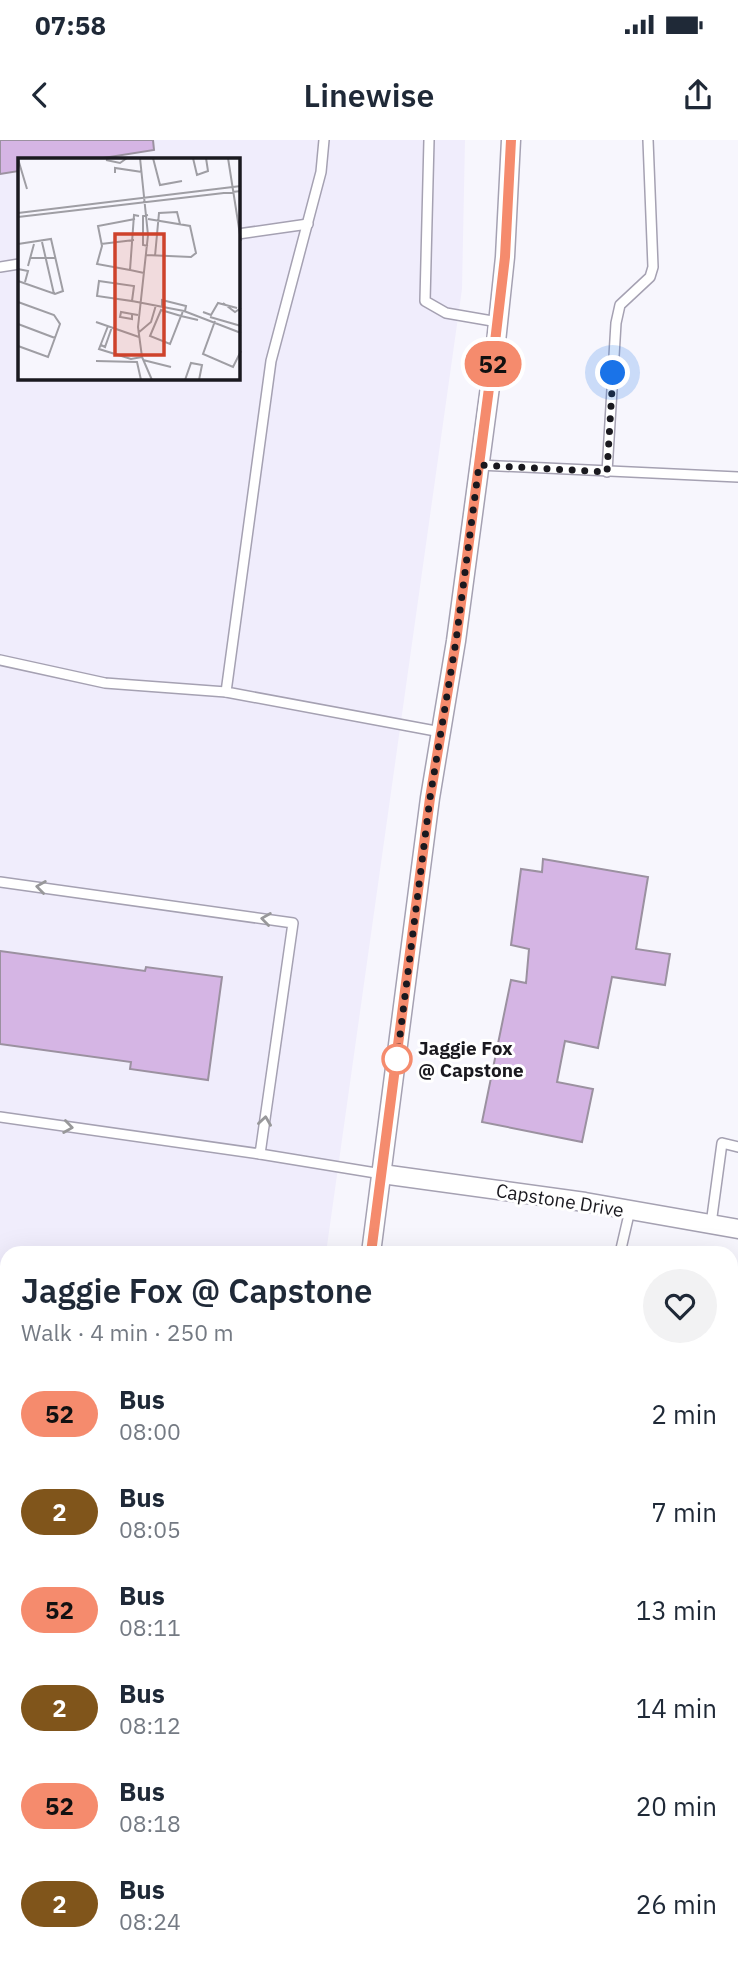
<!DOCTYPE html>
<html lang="en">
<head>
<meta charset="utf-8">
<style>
	body { margin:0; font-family:"IBM Plex Sans",sans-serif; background:#f2f2f3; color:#1f2937; height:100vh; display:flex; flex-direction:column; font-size:26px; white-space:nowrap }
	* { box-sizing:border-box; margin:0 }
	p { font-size:23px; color:#747a83 }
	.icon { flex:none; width:38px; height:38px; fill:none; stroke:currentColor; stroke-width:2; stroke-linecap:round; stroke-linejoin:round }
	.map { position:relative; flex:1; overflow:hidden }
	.sheet { position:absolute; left:0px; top:1106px; width:738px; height:723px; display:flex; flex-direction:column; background:#fff; border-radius:21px 21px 0 0; box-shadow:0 7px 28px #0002 }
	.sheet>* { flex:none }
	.badge { padding:0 14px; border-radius:23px; font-size:24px; line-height:46px }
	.you { position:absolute; width:35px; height:35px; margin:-18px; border:5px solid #fff; border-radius:50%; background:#1a73e8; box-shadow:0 0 0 10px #1a73e833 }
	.map>.badge { position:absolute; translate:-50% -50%; box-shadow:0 0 0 4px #fff }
	.round { display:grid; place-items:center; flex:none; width:74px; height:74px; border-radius:37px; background:#f2f2f3 }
	.summary { display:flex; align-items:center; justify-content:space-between; height:119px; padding:0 21px }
	h1 { font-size:33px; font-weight:600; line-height:52px }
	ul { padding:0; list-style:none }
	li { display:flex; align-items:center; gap:21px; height:98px; padding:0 21px }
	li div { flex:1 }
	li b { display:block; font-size:26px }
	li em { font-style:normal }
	li .badge { min-width:77px; font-weight:700; text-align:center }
	.status { display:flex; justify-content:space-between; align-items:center; height:49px; padding:0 35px; background:#fff; direction:ltr }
	.status svg { height:19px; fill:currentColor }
	header { display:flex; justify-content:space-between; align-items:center; height:91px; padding:0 21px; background:#fff; font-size:32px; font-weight:600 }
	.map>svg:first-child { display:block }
	.built { fill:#f0edfc; fill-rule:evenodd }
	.building { fill:#d5b5e4; stroke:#9b91a0; stroke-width:2 }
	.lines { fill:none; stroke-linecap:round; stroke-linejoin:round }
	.lane-casing { stroke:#a5a1b2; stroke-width:12 }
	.street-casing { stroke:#a5a1b2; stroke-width:21 }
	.lane { stroke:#fff; stroke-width:9 }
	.street { stroke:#fff; stroke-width:18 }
	.oneway { stroke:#98989a }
	.line-casing { stroke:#fff; stroke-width:16 }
	.line { stroke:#f58b6d; stroke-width:10 }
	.walk { stroke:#1a191f; stroke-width:7; stroke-dasharray:0 12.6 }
	.stop-dot { fill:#fff; stroke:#f58b6d; stroke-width:3.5 }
	.labels { text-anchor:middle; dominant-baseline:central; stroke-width:6; stroke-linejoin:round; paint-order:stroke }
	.stop-label { font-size:19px; font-weight:bold; fill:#1a191f; stroke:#fff; text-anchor:start }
	.street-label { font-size:19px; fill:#1a191f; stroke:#fff }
	.inset-road { fill:none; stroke:#9f9ea4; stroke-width:2 }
	.view { fill:#ce422b; fill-opacity:0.15; stroke:#ce422b; stroke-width:3.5 }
	.inset-edge { fill:none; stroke:#1a191f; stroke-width:3.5 }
</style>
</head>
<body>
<div class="status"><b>07:58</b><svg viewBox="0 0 49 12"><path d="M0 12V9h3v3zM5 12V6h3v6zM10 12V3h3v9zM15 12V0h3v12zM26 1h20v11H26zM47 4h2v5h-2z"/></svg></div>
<header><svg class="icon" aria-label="back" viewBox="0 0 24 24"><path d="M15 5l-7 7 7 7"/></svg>Linewise<svg class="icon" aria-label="share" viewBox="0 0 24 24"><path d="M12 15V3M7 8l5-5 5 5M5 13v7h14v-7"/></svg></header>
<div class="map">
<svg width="738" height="1828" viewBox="0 0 738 1828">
	<rect width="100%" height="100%" fill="#f7f6fd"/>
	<path class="built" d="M 0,0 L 465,0 L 462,149 L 326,1113 L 7,1113 L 7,1822 L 368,1822 L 370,1828 L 0,1828 ZM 19,19 L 238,19 L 238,238 L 19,238 Z"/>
	<g class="building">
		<polygon points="0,0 153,0 154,10 97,19 19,19 19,31 0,34"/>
		<polygon points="543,719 648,737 636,809 670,814 665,845 612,837 598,908 565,901 557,942 593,949 582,1002 482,982 511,840 526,843 529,809 511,805 521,729 542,732"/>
		<polygon points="0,811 145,831 146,827 222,837 208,940 130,929 131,922 0,904"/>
	</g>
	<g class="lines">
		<g class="lane-casing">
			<g id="lane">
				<polyline points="324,0 321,32 271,221 226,552 441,592"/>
				<polyline points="429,0 425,161 446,173 498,182"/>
				<polyline points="238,94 308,84"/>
				<polyline points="0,127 19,124"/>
				<polyline points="479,325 738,337"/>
				<polyline points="607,332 616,183 620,165 650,137 653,127 648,0"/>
				<polyline points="0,520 105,543 226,552"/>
				<polyline points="0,742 293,783 260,1014 0,977"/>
				<polyline points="260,1014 382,1034"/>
				<polyline points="711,1084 722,1003 738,1007"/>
				<polyline points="620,1113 630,1070"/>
				<polyline points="732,1142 738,1143"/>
				<polyline points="0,1425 7,1427"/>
				<polyline points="732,1622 738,1625"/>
				<polyline points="0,1753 7,1755"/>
				<polyline points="0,1794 7,1770"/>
				<polyline points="0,1813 7,1816"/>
				<polyline points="27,1822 48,1828"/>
				<polyline points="487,1822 487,1828"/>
				<polyline points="259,1828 261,1822"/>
			</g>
		</g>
		<g class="street-casing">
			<g id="street">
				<polyline points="382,1034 585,1062 738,1089"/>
				<polyline points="371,1113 430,658 456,501 496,202 505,117 511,0"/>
				<polyline points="408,1822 410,1828"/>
			</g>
		</g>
		<use href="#lane" class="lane"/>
		<use href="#street" class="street"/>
	</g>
	<defs><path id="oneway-chevron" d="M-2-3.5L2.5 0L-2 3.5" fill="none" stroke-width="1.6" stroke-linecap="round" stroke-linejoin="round" transform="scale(1.75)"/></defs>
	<g class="oneway">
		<use href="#oneway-chevron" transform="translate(41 747) rotate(-172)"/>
		<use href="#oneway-chevron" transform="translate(266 779) rotate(-172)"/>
		<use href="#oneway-chevron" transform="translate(265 981) rotate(-82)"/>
		<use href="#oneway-chevron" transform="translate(68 987) rotate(8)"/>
	</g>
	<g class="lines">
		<g class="line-casing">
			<polyline id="line" points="371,1113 430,658 456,501 495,202 505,117 511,0"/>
		</g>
		<use href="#line" class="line"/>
		<polyline class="walk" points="397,919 430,658 456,501 479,325 607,332 613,233"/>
	</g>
	<circle class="stop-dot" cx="397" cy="919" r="14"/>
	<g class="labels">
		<g class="stop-label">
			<text x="418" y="908">Jaggie Fox<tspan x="418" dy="22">@ Capstone</tspan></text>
		</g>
		<g class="street-label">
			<text transform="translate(560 1060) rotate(9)">Capstone Drive</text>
		</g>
	</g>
	<g transform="translate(18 18)">
		<rect width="222" height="222" fill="#f7f6fd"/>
		<path class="inset-road" d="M 122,0 L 130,77 L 120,169 L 124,199 L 134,222M 135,0 L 142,27 L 164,23M 175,0 L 179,17 L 190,13 L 188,0M 210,0 L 223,83M 0,1 L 9,31M 88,2 L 102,5 L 109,0M 97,15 L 97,10 L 124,14M 0,55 L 223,28M 121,58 L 116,57 L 112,112 L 126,115M 0,59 L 223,33M 24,84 L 36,136M 0,86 L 33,81 L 45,133 L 37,136 L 0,123M 83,86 L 116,82M 130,88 L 125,87 L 125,58 L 130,57M 128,97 L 173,99 L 178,95 L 172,68 L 130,61M 137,98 L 141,55 L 159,54 L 162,66M 13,100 L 38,100M 10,108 L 16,86M 0,111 L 10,113 L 7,124M 112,112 L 79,106 L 84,88 L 80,68 L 117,61M 81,123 L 116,128 L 114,143 L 79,138 ZM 114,143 L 166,153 L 223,175M 0,144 L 36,157 L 42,166 L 30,199 L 0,188M 205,145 L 217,154 L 223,150M 144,148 L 144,142 L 168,148 L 167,153M 165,152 L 164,156 L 163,158 L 152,186 L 132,178 L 143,152 L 163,158 L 180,162M 185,154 L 193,157 L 200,145 L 219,150M 114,156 L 114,161 L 102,159 L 103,154 L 114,156 L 120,157M 192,159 L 223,168M 197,163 L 185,196 L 215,209 L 223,193M 78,164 L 121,179M 0,166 L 37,180M 90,168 L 81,191 L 113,201 L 124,199M 120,175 L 133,164 L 138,147M 83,187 L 87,189 L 94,169M 125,202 L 153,209M 78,203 L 119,204 L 123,222M 167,222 L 173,205 L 184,207 L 181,222"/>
		<path class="view" d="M 97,76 L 146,76 L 146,197 L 97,197 Z"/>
		<rect width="222" height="222" class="inset-edge"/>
	</g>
</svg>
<div class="you" style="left:613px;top:233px"></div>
<b class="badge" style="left:493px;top:224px;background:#f58b6d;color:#111">52</b>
<section class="sheet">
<div class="summary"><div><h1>Jaggie Fox @ Capstone</h1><p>Walk · 4 min · 250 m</p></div><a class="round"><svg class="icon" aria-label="heart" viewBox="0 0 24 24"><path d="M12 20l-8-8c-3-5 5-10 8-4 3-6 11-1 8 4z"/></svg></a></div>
<ul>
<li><span class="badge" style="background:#f58b6d;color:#111">52</span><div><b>Bus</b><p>08:00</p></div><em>2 min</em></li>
<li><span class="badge" style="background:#80551b;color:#fff">2</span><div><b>Bus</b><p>08:05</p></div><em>7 min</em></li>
<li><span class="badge" style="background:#f58b6d;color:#111">52</span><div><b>Bus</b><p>08:11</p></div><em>13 min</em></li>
<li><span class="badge" style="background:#80551b;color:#fff">2</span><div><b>Bus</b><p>08:12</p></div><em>14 min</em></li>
<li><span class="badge" style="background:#f58b6d;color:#111">52</span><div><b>Bus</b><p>08:18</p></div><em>20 min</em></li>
<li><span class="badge" style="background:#80551b;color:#fff">2</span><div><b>Bus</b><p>08:24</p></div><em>26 min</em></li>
</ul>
</section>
</div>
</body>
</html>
